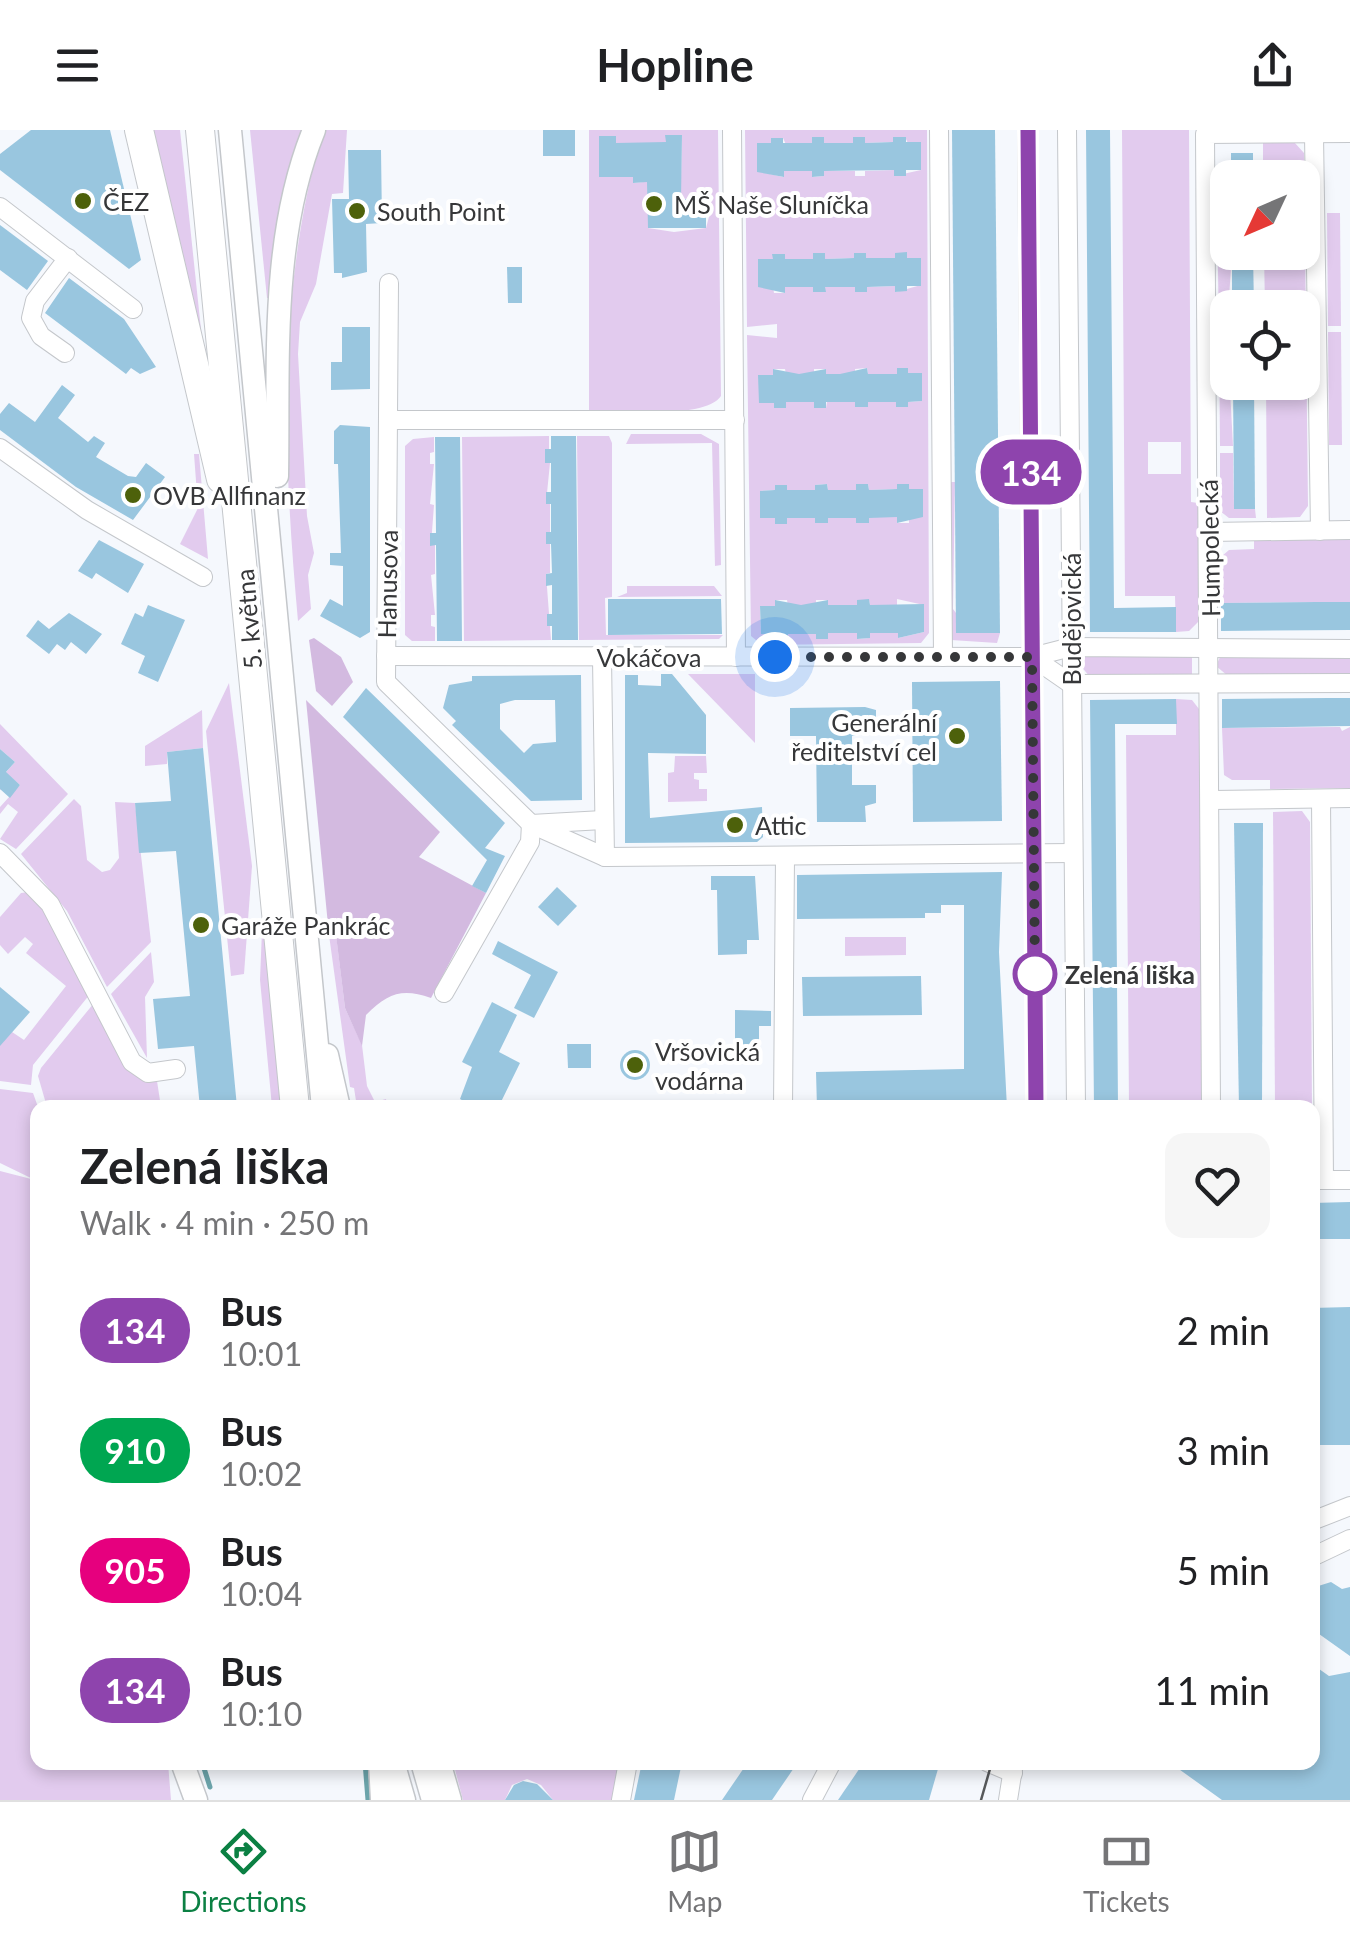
<!DOCTYPE html>
<html lang="en">
<head>
<meta charset="utf-8">
<style>
	body { margin:0; font-family:Lato,sans-serif; background:#f6f6f6; color:#202124; height:100vh; display:flex; flex-direction:column; font-size:38px; white-space:nowrap }
	* { box-sizing:border-box; margin:0 }
	p { font-size:32px; color:#757577 }
	.icon { flex:none; width:55px; height:55px; fill:none; stroke:currentColor; stroke-width:2; stroke-linecap:round; stroke-linejoin:round }
	.map { position:relative; flex:1; overflow:hidden }
	.side { position:absolute; left:30px; top:970px; width:1290px; height:670px; display:flex; flex-direction:column; background:#fff; border-radius:20px; box-shadow:0 5px 15px #0003 }
	.side>* { flex:none }
	.badge { padding:0 20px; border-radius:32px; font-size:35px; line-height:65px }
	.needle { width:65px; rotate:226deg }
	.controls { position:absolute; left:1210px; top:30px; display:grid; gap:20px }
	.controls a { display:grid; place-items:center; width:110px; height:110px; border-radius:20px; background:#fff; box-shadow:0 5px 15px #0003; font-size:50px }
	.you { position:absolute; width:50px; height:50px; margin:-25px; border:8px solid #fff; border-radius:50%; background:#1a73e8; box-shadow:0 0 0 15px #1a73e833 }
	.map>.badge { position:absolute; translate:-50% -50%; box-shadow:0 0 0 5px #fff }
	.round { display:grid; place-items:center; flex:none; width:105px; height:105px; border-radius:20px; background:#f6f6f6 }
	.head { display:flex; align-items:center; justify-content:space-between; height:170px; padding:0 50px }
	h1 { font-size:48px; font-weight:700; line-height:75px }
	ul { padding:0; list-style:none }
	li { display:flex; align-items:center; gap:30px; height:120px; padding:0 50px }
	li div { flex:1 }
	li b { display:block; font-size:38px }
	li em { font-style:normal }
	li .badge { min-width:110px; font-weight:700; text-align:center }
	header { display:flex; justify-content:space-between; align-items:center; height:130px; padding:0 50px; background:#fff; font-size:45px; font-weight:700 }
	.menu { display:flex; justify-content:space-around; align-items:center; height:140px; border-top:2px solid #e0e0e0; background:#fff; font-size:28px; color:#757577 }
	.menu a { display:grid; justify-items:center; gap:5px }
	.menu .selected { color:#0b8043 }
	.map>svg:first-child { display:block }
	.green { fill:#e2cbee; fill-rule:evenodd }
	.forest { fill:#d3bae0 }
	.lines { fill:none; stroke-linecap:round; stroke-linejoin:round }
	.stream { stroke:#6ca4ab; stroke-width:5 }
	.building { fill:#99c6df; fill-rule:evenodd }
	.minor-casing { stroke:#c4c7cb; stroke-width:20 }
	.major-casing { stroke:#c4c7cb; stroke-width:25 }
	.highway-casing { stroke:#c4c7cb; stroke-width:30 }
	.minor { stroke:#fff; stroke-width:18 }
	.major { stroke:#fff; stroke-width:22 }
	.highway { stroke:#fff; stroke-width:28 }
	.tram { stroke:#57595b; stroke-width:2.5 }
	.line-casing { stroke:#fff; stroke-width:22 }
	.line { stroke:#8e44ad; stroke-width:15 }
	.walk { stroke:#363739; stroke-width:10; stroke-dasharray:0 18 }
	.poi-dot { fill:#4d610b; stroke:#fff; stroke-width:4 }
	.stop-dot { fill:#fff; stroke:#8e44ad; stroke-width:5 }
	.labels { text-anchor:middle; dominant-baseline:central; stroke-width:8; stroke-linejoin:round; paint-order:stroke }
	.poi-label { font-size:25px; fill:#363739; stroke:#fff; text-anchor:start }
	.street-label { font-size:25px; fill:#363739; stroke:#fff }
	.stop-label { font-size:25px; font-weight:bold; fill:#363739; stroke:#fff; text-anchor:start }
</style>
</head>
<body>
<header><svg class="icon" aria-label="menu" viewBox="0 0 24 24"><path d="M4 6h16M4 12h16M4 18h16"/></svg>Hopline<svg class="icon" aria-label="share" viewBox="0 0 24 24"><path d="M12 15V3M7 8l5-5 5 5M5 13v7h14v-7"/></svg></header>
<div class="map">
<svg width="1350" height="1670" viewBox="0 0 1350 1670">
	<rect width="100%" height="100%" fill="#f5f8fd"/>
	<g class="green">
		<polygon points="148,0 180,0 204,228"/>
		<polygon points="250,0 304,0 272,168 267,168"/>
		<path d="M 323,0 L 347,0 L 343,63 L 332,64 L 316,154 L 300,192 L 298,224 L 307,386 L 314,423 L 308,445 L 311,479 L 298,491 C 283,325 276,162 323,0 Z"/>
		<path d="M 589,0 L 718,0 L 721,266 C 705,290 619,280 589,280 ZM 666,5 L 682,5 L 681,48 L 634,53 L 634,47 L 599,46 L 600,6 L 615,6 L 616,13 L 666,13 ZM 706,69 L 710,83 L 706,98 L 674,102 L 648,98 L 648,70 Z"/>
		<path d="M 745,0 L 927,0 L 929,503 L 921,513 L 762,515 L 751,506 L 747,205 L 777,208 L 777,194 L 747,197 ZM 812,7 L 824,13 L 853,13 L 853,7 L 865,13 L 893,12 L 893,7 L 905,7 L 921,40 L 894,46 L 894,40 L 865,41 L 865,46 L 855,46 L 855,41 L 824,41 L 824,46 L 813,47 L 812,41 L 798,40 L 798,13 L 812,13 ZM 771,8 L 783,8 L 798,41 L 784,41 L 783,47 L 757,41 L 757,14 L 771,13 ZM 825,123 L 825,129 L 854,128 L 855,123 L 866,123 L 866,128 L 895,128 L 895,123 L 906,123 L 907,128 L 921,128 L 921,155 L 896,162 L 895,156 L 867,157 L 866,162 L 855,162 L 855,157 L 825,157 L 825,162 L 814,162 L 813,157 L 785,157 L 785,163 L 774,163 L 773,157 L 758,157 L 758,130 L 773,129 L 773,124 L 784,124 L 785,129 L 813,129 ZM 867,238 L 868,244 L 897,244 L 897,238 L 907,238 L 908,243 L 922,244 L 922,271 L 908,272 L 907,277 L 896,277 L 896,272 L 868,272 L 867,277 L 856,277 L 855,272 L 827,272 L 826,278 L 815,278 L 814,272 L 786,272 L 785,278 L 774,278 L 774,273 L 759,272 L 759,245 L 773,245 L 774,239 L 785,239 L 786,244 L 814,244 L 814,239 L 826,239 L 826,244 L 855,244 L 855,239 ZM 827,354 L 828,360 L 856,360 L 857,354 L 868,354 L 869,360 L 897,359 L 897,354 L 908,354 L 909,359 L 923,360 L 923,387 L 909,387 L 909,393 L 897,393 L 897,387 L 869,387 L 868,393 L 857,393 L 856,388 L 828,388 L 827,393 L 816,393 L 815,388 L 787,388 L 775,394 L 775,388 L 760,388 L 760,361 L 775,360 L 775,355 L 786,355 L 787,360 L 815,360 L 815,355 ZM 897,469 L 924,475 L 924,502 L 898,508 L 898,503 L 870,503 L 869,508 L 858,509 L 857,503 L 828,503 L 828,509 L 817,509 L 816,504 L 788,504 L 787,509 L 776,510 L 775,504 L 761,503 L 760,476 L 775,476 L 776,470 L 787,470 L 788,476 L 816,475 L 816,470 L 827,470 L 828,475 L 857,475 L 858,470 L 869,470 L 870,475 L 897,475 Z"/>
		<path d="M 1122,0 L 1189,0 L 1191,372 L 1198,373 L 1198,492 L 1189,501 L 1176,502 L 1175,466 L 1125,466 ZM 1148,312 L 1181,312 L 1181,344 L 1148,344 Z"/>
		<polygon points="1294,12 1304,23 1308,376 1300,387 1267,388 1266,253 1302,252 1302,178 1265,177 1264,123 1302,122 1302,48 1263,47 1263,13"/>
		<polygon points="1327,83 1340,83 1341,196 1328,196"/>
		<polygon points="1217,86 1227,86 1228,122 1232,123 1227,198 1219,198"/>
		<polygon points="1328,202 1341,202 1342,315 1329,315"/>
		<polygon points="1219,204 1227,204 1233,316 1220,316"/>
		<polygon points="631,304 701,304 719,314 721,435 715,436 712,313 626,314"/>
		<polygon points="549,306 549,319 545,319 545,333 550,333 546,373 550,374 550,402 546,403 546,414 550,414 550,443 546,444 551,510 464,511 462,307"/>
		<polygon points="577,306 609,306 612,313 612,467 605,468 606,505 723,505 719,509 579,510"/>
		<polygon points="434,307 434,322 430,323 430,334 434,334 430,374 434,375 431,415 435,415 435,444 431,445 435,485 431,485 431,496 435,497 435,511 412,511 405,505 405,316 413,309"/>
		<polygon points="1220,323 1233,323 1234,378 1255,379 1256,388 1229,388 1220,381"/>
		<polygon points="194,324 199,324 208,429 180,414 198,378"/>
		<polygon points="948,352 955,352 953,479 971,503 1000,503 997,513 951,510"/>
		<polygon points="1254,410 1350,410 1350,472 1221,473 1222,426 1229,420 1254,419"/>
		<polygon points="627,456 714,456 722,466 617,467 627,463"/>
		<polygon points="1350,522 1350,545 1228,546 1216,536 1221,525"/>
		<polygon points="1087,524 1192,524 1192,547 1090,547 1080,535"/>
		<polygon points="688,544 755,544 755,613"/>
		<polygon points="229,553 252,736 244,844 231,846 206,601"/>
		<polygon points="1176,569 1192,570 1199,579 1203,977 1129,977 1126,605 1176,605"/>
		<polygon points="202,580 203,618 167,622 167,634 145,636 145,616"/>
		<polygon points="0,594 68,664 16,719 0,709 18,682 8,674 0,684 0,677 20,655 12,648 0,660 0,649 15,632 0,619"/>
		<polygon points="1340,597 1342,601 1350,597 1350,658 1270,659 1270,650 1232,650 1224,645 1222,598"/>
		<polygon points="675,626 706,626 707,643 694,643 694,649 699,650 699,659 707,659 707,671 668,672 668,643 674,642"/>
		<polygon points="74,669 81,676 87,730 102,742 110,740 119,728 115,672 135,673 151,812 107,857 67,781 21,724"/>
		<polygon points="1302,681 1310,692 1312,977 1275,977 1273,682"/>
		<polygon points="29,762 53,794 90,864 33,935 31,955 0,951 0,912 12,902 24,910 66,856 26,823 33,814 25,807 8,824 0,815 0,787 21,763"/>
		<polygon points="262,800 265,800 283,977 272,977 260,850"/>
		<polygon points="336,804 345,878 362,915 367,956 375,972 386,969 388,977 357,977 354,958 350,957 329,805"/>
		<polygon points="845,807 906,807 906,825 845,826"/>
		<polygon points="151,822 154,852 145,867 147,928 111,864"/>
		<polygon points="94,873 146,948 157,951 161,977 47,977 38,946 41,938"/>
		<polygon points="0,959 33,963 38,977 38,1632 168,1633 171,1670 0,1670 0,1041 35,1050 0,1033"/>
		<polygon points="453,1632 621,1633 613,1670 553,1670 541,1655 527,1649 512,1655 505,1670 463,1670"/>
	</g>
	<g class="forest">
		<polygon points="314,508 341,527 353,552 332,576 316,561 309,510"/>
		<path d="M 306,570 L 440,702 L 419,727 L 486,763 L 431,868 C 402,858 388,863 366,885 L 362,916 L 345,878 L 336,805 L 329,805 Z"/>
	</g>
	<g class="lines">
		<g class="stream">
			<polyline points="202,1632 210,1657"/>
			<polyline points="365,1632 368,1670"/>
		</g>
	</g>
	<g class="building">
		<polygon points="31,0 110,0 141,130 129,139 0,40 0,24"/>
		<rect x="543" y="0" width="32" height="26"/>
		<polygon points="952,0 995,0 1000,503 956,503"/>
		<polygon points="1086,0 1110,0 1114,478 1176,477 1176,502 1090,502"/>
		<polygon points="665,5 682,5 681,69 706,69 706,98 648,98 647,52 633,53 633,47 599,47 599,6 616,6 616,13 666,12"/>
		<polygon points="812,7 824,7 824,13 853,13 853,7 865,7 865,13 893,12 893,7 906,7 906,12 921,12 921,40 906,40 906,46 894,46 894,40 824,41 824,46 812,47 812,41 784,41 784,47 757,42 757,13 771,13 771,8 783,8 783,13 812,13"/>
		<polygon points="348,20 381,20 382,93 366,94 367,142 342,148 342,143 334,143 332,69 349,69"/>
		<rect x="1231" y="23" width="22" height="25"/>
		<polygon points="0,95 48,131 27,160 0,140"/>
		<polygon points="907,122 907,128 921,128 921,156 907,156 907,161 895,162 895,156 867,157 867,162 855,162 855,157 825,157 826,162 813,162 813,157 785,157 785,163 758,157 758,129 773,129 772,124 785,124 785,129 813,129 813,123 825,123 825,129 854,128 854,123 866,123 866,128 895,128 895,123"/>
		<polygon points="1232,122 1253,122 1254,178 1232,178"/>
		<polygon points="507,137 522,137 522,173 508,173"/>
		<polygon points="69,148 124,189 156,237 140,244 131,238 126,244 45,183"/>
		<polygon points="342,197 370,197 370,259 331,260 331,232 342,232"/>
		<polygon points="867,238 868,244 897,244 897,238 908,238 908,243 922,243 922,271 908,272 908,277 896,277 896,272 868,272 868,277 855,277 855,272 826,272 826,278 814,278 814,272 786,272 786,278 774,278 774,273 759,273 758,245 773,245 773,239 799,244 826,239 826,244 840,244"/>
		<polygon points="1233,252 1254,252 1255,379 1234,379"/>
		<polygon points="62,255 75,265 58,288 88,312 94,306 105,313 96,327 128,346 136,347 146,333 165,347 133,390 76,357 0,300 0,284 9,273 35,292"/>
		<polygon points="340,295 370,297 370,502 360,508 320,486 330,469 343,476 343,436 330,435 330,423 341,423 338,334 334,334 334,301"/>
		<polygon points="551,306 576,306 578,510 552,510 552,496 547,496 547,484 552,484 552,455 546,456 546,444 552,443 551,414 546,414 546,402 551,402 551,374 546,374 546,362 551,362 551,333 545,333 545,319 551,319"/>
		<polygon points="435,307 460,307 462,511 437,511 436,415 430,416 430,403 436,403"/>
		<polygon points="827,354 828,360 856,360 856,354 868,354 869,360 897,359 897,354 909,354 909,359 923,359 923,387 897,393 897,387 869,388 869,393 856,393 856,388 828,388 828,393 815,393 815,388 787,388 787,394 775,394 775,388 760,388 760,361 775,360 775,355 787,355 787,360 815,360 815,355"/>
		<polygon points="99,410 144,434 128,463 96,443 92,449 78,441"/>
		<polygon points="608,469 721,469 722,504 608,505"/>
		<polygon points="869,469 870,475 924,474 924,502 898,508 898,503 870,503 870,508 857,509 857,503 828,503 828,509 816,509 816,504 788,504 788,509 775,510 775,504 761,504 760,476 775,476 775,470 801,475 828,470 828,475 857,475 857,470"/>
		<polygon points="1316,472 1350,472 1350,500 1221,501 1221,473"/>
		<polygon points="148,475 185,490 158,552 138,543 145,526 121,514 135,483 143,487"/>
		<polygon points="69,483 102,504 86,524 71,512 65,520 57,514 49,524 26,506 38,490 49,499"/>
		<polygon points="661,544 672,544 706,585 706,624 648,623 650,688 762,677 763,707 757,712 625,713 625,545 638,545 638,555 661,556"/>
		<path d="M 581,545 L 582,670 L 531,671 L 452,595 L 456,591 L 443,578 L 449,555 L 472,551 L 472,546 ZM 515,570 L 555,570 L 556,612 L 533,614 L 524,623 L 500,599 L 500,574 Z"/>
		<polygon points="1000,551 1002,691 913,692 912,552"/>
		<polygon points="366,558 505,693 485,718 505,726 486,763 472,756 487,730 343,587"/>
		<polygon points="1329,568 1350,568 1350,596 1222,598 1222,569"/>
		<polygon points="1176,569 1177,594 1115,594 1118,978 1094,978 1090,570"/>
		<polygon points="865,577 876,580 876,603 852,606 852,655 876,655 876,673 865,676 866,692 817,692 816,606 790,606 790,578"/>
		<polygon points="203,618 237,977 231,978 200,978 194,916 158,919 153,869 190,866 176,721 139,723 135,673 171,671 167,622"/>
		<polygon points="0,619 15,632 6,642 20,655 10,668 0,659"/>
		<polygon points="1234,693 1263,693 1262,978 1239,978"/>
		<polygon points="1002,742 999,822 1007,978 817,978 816,942 964,939 964,775 941,775 941,783 925,783 925,788 797,789 797,745"/>
		<polygon points="711,746 755,746 759,810 747,810 747,824 718,825 717,760 711,760"/>
		<polygon points="557,757 577,776 558,796 538,777"/>
		<polygon points="498,811 558,842 534,888 514,878 531,845 492,824"/>
		<polygon points="921,846 922,885 803,886 802,847"/>
		<polygon points="0,857 30,882 0,916"/>
		<polygon points="492,872 517,885 499,922 520,933 498,978 476,978 460,969 472,937 462,932"/>
		<polygon points="735,880 771,881 771,896 759,896 759,917 735,917"/>
		<polygon points="567,914 591,914 591,938 568,938"/>
		<circle cx="635" cy="935" r="15"/>
		<polygon points="1350,1072 1350,1109 1312,1109 1312,1073"/>
		<polygon points="1350,1177 1350,1315 1312,1315 1312,1178"/>
		<polygon points="1331,1452 1342,1459 1350,1457 1350,1526 1312,1499 1312,1458"/>
		<polygon points="1312,1534 1329,1546 1350,1542 1350,1670 1222,1670 1169,1632 1312,1632"/>
		<polygon points="642,1632 682,1632 674,1670 634,1670"/>
		<polygon points="748,1632 798,1632 772,1670 722,1670"/>
		<polygon points="864,1632 940,1632 929,1670 838,1670"/>
		<polygon points="523,1651 537,1654 553,1670 505,1670 514,1655"/>
	</g>
	<g class="lines">
		<g class="minor-casing">
			<g id="minor">
				<polyline points="732,0 736,527"/>
				<polyline points="939,0 943,527"/>
				<polyline points="1027,0 1036,978"/>
				<polyline points="1067,0 1076,978"/>
				<polyline points="1314,5 1320,401"/>
				<polyline points="0,77 133,179"/>
				<polyline points="389,153 386,552 531,694 605,727 1073,723"/>
				<polyline points="65,223 41,206 31,188 35,171 68,128"/>
				<polyline points="388,290 735,290"/>
				<polyline points="0,318 87,380 203,447"/>
				<polyline points="1209,402 1350,400"/>
				<polyline points="386,526 1032,527 1071,517 1350,519"/>
				<polyline points="1032,527 1071,554 1350,553"/>
				<polyline points="602,528 605,727"/>
				<polyline points="1321,669 1324,1050"/>
				<polyline points="1212,670 1350,668"/>
				<polyline points="0,723 50,774 132,932 148,943 176,939"/>
				<polyline points="444,863 530,712 531,694 603,690"/>
				<polyline points="783,978 785,727"/>
				<polyline points="1211,978 1205,4 1350,3"/>
				<polyline points="1313,1050 1350,1050"/>
				<polyline points="1312,1391 1350,1376"/>
				<polyline points="1312,1427 1350,1409"/>
				<polyline points="987,1632 1013,1643"/>
				<polyline points="621,1670 628,1632"/>
				<polyline points="812,1670 832,1632"/>
				<polyline points="1008,1670 1014,1632"/>
			</g>
		</g>
		<g class="major-casing">
			<g id="major">
				<polyline points="230,0 323,978"/>
				<path d="M 277,346 C 279,233 270,108 314,0"/>
				<polyline points="327,925 339,978"/>
				<polyline points="182,1632 196,1670"/>
				<polyline points="380,1632 382,1670"/>
				<polyline points="393,1632 404,1670"/>
				<polyline points="422,1632 433,1670"/>
				<polyline points="439,1632 450,1670"/>
			</g>
		</g>
		<g class="highway-casing">
			<g id="highway">
				<polyline points="139,0 221,349"/>
				<polyline points="200,0 295,978"/>
			</g>
		</g>
		<use href="#minor" class="minor"/>
		<use href="#major" class="major"/>
		<use href="#highway" class="highway"/>
		<polyline class="tram" points="981,1670 992,1632"/>
	</g>
	<g class="lines">
		<g class="line-casing">
			<polyline id="line" points="1028,0 1036,978"/>
		</g>
		<use href="#line" class="line"/>
		<polyline class="walk" points="775,527 1032,527 1035,844"/>
	</g>
	<g class="poi-dot">
		<circle cx="83" cy="71" r="10"/>
		<circle cx="654" cy="74" r="10"/>
		<circle cx="357" cy="81" r="10"/>
		<circle cx="133" cy="365" r="10"/>
		<circle cx="957" cy="606" r="10"/>
		<circle cx="735" cy="695" r="10"/>
		<circle cx="201" cy="795" r="10"/>
		<circle cx="635" cy="935" r="10"/>
	</g>
	<circle class="stop-dot" cx="1035" cy="844" r="20"/>
	<g class="labels">
		<g class="poi-label">
			<text x="103" y="71">ČEZ</text>
			<text x="674" y="74">MŠ Naše Sluníčka</text>
			<text x="377" y="81">South Point</text>
			<text x="153" y="365">OVB Allfinanz</text>
			<text x="937" y="592" text-anchor="end">Generální<tspan x="937" dy="29">ředitelství cel</tspan></text>
			<text x="755" y="695">Attic</text>
			<text x="221" y="795">Garáže Pankrác</text>
			<text x="655" y="921">Vršovická<tspan x="655" dy="29">vodárna</tspan></text>
		</g>
		<g class="street-label">
			<text transform="translate(1209 418) rotate(-91)">Humpolecká</text>
			<text transform="translate(387 454) rotate(-89)">Hanusova</text>
			<text transform="translate(248 489) rotate(-95)">5. května</text>
			<text transform="translate(1071 489) rotate(-90)">Budějovická</text>
			<text x="649" y="527">Vokáčova</text>
		</g>
		<g class="stop-label">
			<text x="1065" y="844">Zelená liška</text>
		</g>
	</g>
</svg>
<div class="controls">
<a><svg class="needle" viewBox="-14 -14 28 28"><path d="M0-13l5 13h-10z" fill="#e53935"/><path d="M0 13l5-13h-10z" fill="#757577"/></svg></a>
<a><svg class="icon" aria-label="locate" viewBox="0 0 24 24"><circle cx="12" cy="12" r="6"/><path d="M12 2v4M12 18v4M2 12h4M18 12h4"/></svg></a>
</div>
<div class="you" style="left:775px;top:527px"></div>
<b class="badge" style="left:1031px;top:342px;background:#8e44ad;color:#fff">134</b>
<section class="side">
<div class="head"><div><h1>Zelená liška</h1><p>Walk · 4 min · 250 m</p></div><a class="round"><svg class="icon" aria-label="heart" viewBox="0 0 24 24"><path d="M12 20l-8-8c-3-5 5-10 8-4 3-6 11-1 8 4z"/></svg></a></div>
<ul>
<li><span class="badge" style="background:#8e44ad;color:#fff">134</span><div><b>Bus</b><p>10:01</p></div><em>2 min</em></li>
<li><span class="badge" style="background:#00a651;color:#fff">910</span><div><b>Bus</b><p>10:02</p></div><em>3 min</em></li>
<li><span class="badge" style="background:#e6007e;color:#fff">905</span><div><b>Bus</b><p>10:04</p></div><em>5 min</em></li>
<li><span class="badge" style="background:#8e44ad;color:#fff">134</span><div><b>Bus</b><p>10:10</p></div><em>11 min</em></li>
</ul>
</section>
</div>
<nav class="menu">
<a class="selected"><svg class="icon" aria-label="directions" viewBox="0 0 24 24"><path d="M12 3l9 9-9 9-9-9zM9 14v-3h6M13 9l2 2-2 2"/></svg>Directions</a>
<a><svg class="icon" aria-label="map" viewBox="0 0 24 24"><path d="M3 6l6-2 6 2 6-2v14l-6 2-6-2-6 2zM9 4v14M15 6v14"/></svg>Map</a>
<a><svg class="icon" aria-label="tickets" viewBox="0 0 24 24"><path d="M3 7h18v10H3zM15 7v10"/></svg>Tickets</a>
</nav>
</body>
</html>
